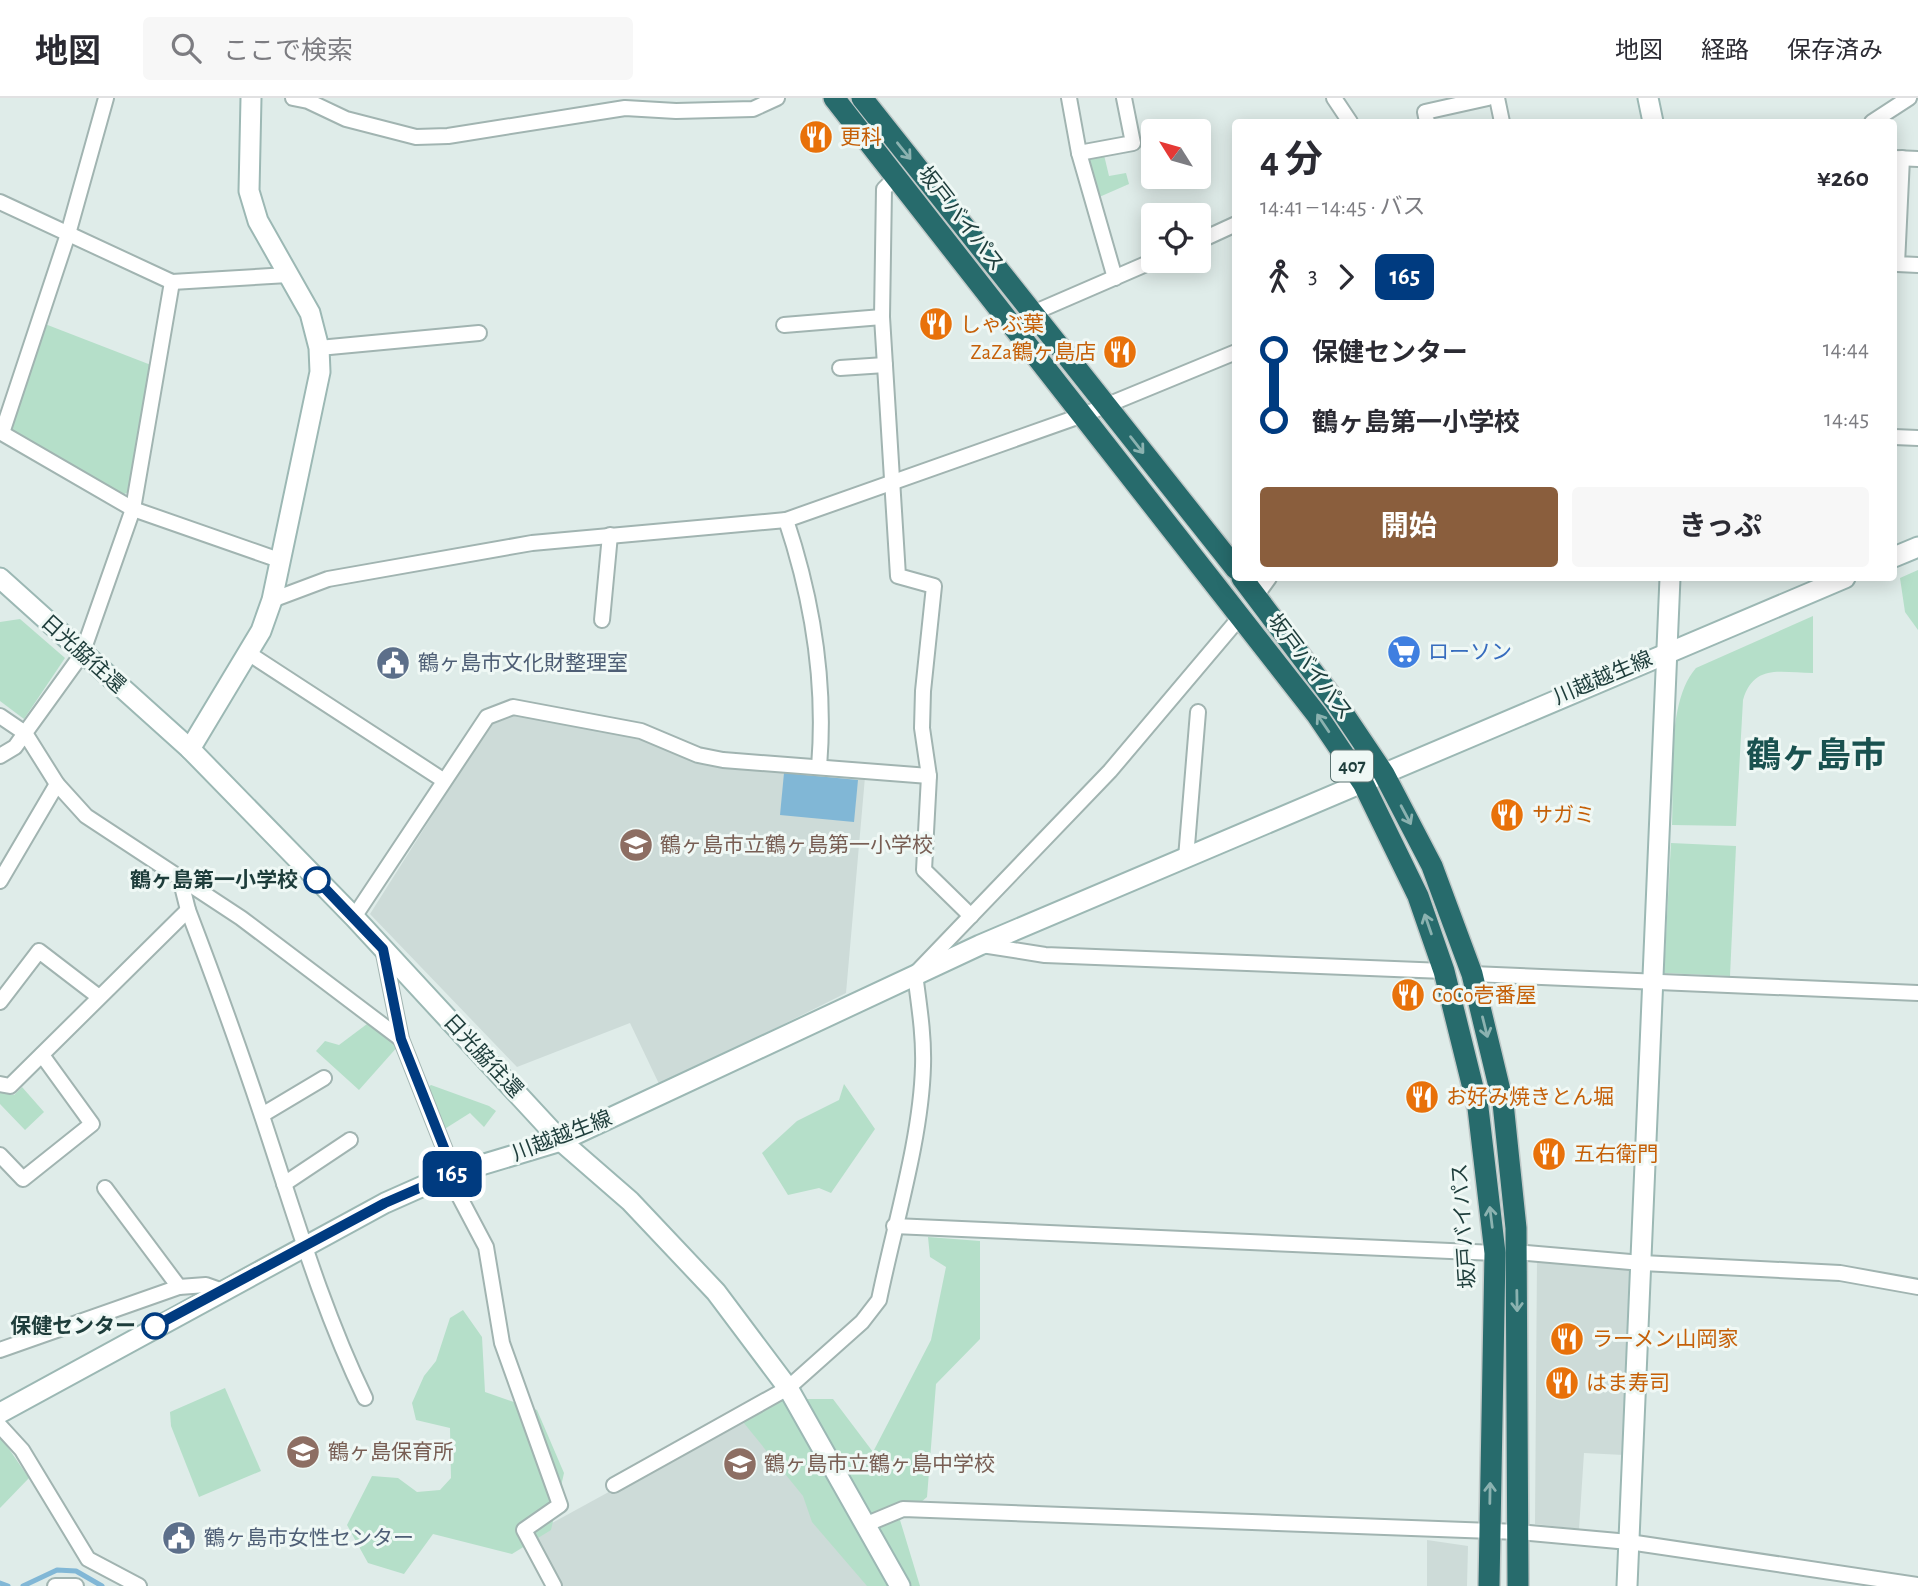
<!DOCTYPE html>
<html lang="ja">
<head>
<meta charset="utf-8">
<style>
	body { margin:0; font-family:"Alegreya Sans","Noto Sans JP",sans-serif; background:#f7f7f7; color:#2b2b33; height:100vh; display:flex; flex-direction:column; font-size:26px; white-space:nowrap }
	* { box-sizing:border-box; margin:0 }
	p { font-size:23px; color:#7c7c81 }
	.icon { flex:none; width:38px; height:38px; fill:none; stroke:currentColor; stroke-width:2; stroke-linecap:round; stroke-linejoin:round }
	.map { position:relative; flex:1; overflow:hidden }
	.details { position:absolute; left:1232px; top:21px; width:665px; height:462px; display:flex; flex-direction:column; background:#fff; border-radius:7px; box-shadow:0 4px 18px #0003 }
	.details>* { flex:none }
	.badge { padding:0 14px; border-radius:10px; font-size:24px; line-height:46px }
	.needle { width:46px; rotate:307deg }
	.fabs { position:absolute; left:1141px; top:21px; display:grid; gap:14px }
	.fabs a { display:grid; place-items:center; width:70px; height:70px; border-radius:7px; background:#fff; box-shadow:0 4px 18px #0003; font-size:35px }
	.map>.badge { position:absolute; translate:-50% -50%; box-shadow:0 0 0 4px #fff }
	.legs { display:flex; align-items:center; gap:10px; height:77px; padding:0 28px; font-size:23px }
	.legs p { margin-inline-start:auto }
	.headline { display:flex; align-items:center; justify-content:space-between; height:119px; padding:0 28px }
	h1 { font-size:38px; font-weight:700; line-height:52px }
	.primary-button { display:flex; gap:14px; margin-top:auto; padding:14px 28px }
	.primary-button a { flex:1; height:80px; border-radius:7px; background:#8a5e3d; color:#fff; font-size:28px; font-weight:700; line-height:80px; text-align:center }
	.primary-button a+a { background:#f7f7f7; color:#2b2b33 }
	ul { padding:0 28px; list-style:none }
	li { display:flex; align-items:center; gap:24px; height:70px; font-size:26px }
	li i { display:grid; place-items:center; width:10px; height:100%; margin:0 9px; background:currentColor }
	li i::after { content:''; width:18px; height:18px; margin:-9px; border:5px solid; border-radius:50%; background:#fff }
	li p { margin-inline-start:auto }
	li:first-child i { background:linear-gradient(#0000 50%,currentColor 0) }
	li:last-child i { background:linear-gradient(currentColor 50%,#0000 0) }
	header { display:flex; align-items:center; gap:42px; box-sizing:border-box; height:98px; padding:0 35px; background:#fff; border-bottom:2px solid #e1e1e2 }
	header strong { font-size:33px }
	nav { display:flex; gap:38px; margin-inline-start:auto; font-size:24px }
	.search { width:490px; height:63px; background:#f7f7f7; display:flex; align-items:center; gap:18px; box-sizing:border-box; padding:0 24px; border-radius:7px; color:#7c7c81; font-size:26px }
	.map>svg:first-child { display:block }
	.built { fill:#cddbd8 }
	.green { fill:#b5dfc9 }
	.water { fill:#81b7d6 }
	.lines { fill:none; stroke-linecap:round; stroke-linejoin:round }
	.stream { stroke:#81b7d6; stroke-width:5 }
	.street-casing { stroke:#a1b4b1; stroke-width:18 }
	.secondary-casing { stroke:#9cb8b4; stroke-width:23 }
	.highway-casing { stroke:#c0c9c8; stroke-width:24 }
	.street { stroke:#fff; stroke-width:14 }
	.secondary { stroke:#fff; stroke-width:19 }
	.highway { stroke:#276b6c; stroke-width:21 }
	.oneway { stroke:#8bb2b0 }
	.line-1-casing { stroke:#fff; stroke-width:16 }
	.line-1 { stroke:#003b80; stroke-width:10 }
	.stop-1-dot { fill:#fff; stroke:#003b80; stroke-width:3.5 }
	.labels { text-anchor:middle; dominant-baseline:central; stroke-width:6; stroke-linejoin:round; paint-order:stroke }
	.shield { fill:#eff8f5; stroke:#5d7573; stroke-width:2 }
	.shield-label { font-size:19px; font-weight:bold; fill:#1e3d3b }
	.food-label { font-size:21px; fill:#c56008; stroke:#eff8f5; text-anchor:start }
	.street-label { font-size:21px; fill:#1e3d3b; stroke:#eff8f5 }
	.shop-label { font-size:21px; fill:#366cbe; stroke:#eff8f5; text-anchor:start }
	.service-label { font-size:21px; fill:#4e5e75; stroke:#eff8f5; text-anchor:start }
	.education-label { font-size:21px; fill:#785e54; stroke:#eff8f5; text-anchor:start }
	.stop-label { font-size:21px; font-weight:bold; fill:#1e3d3b; stroke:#eff8f5; text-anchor:end }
	.town-label { font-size:35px; font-weight:bold; fill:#19514f; stroke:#eff8f5 }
</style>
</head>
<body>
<header>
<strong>地図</strong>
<div class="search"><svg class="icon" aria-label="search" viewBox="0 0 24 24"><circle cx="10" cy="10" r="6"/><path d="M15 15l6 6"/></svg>ここで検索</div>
<nav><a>地図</a><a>経路</a><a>保存済み</a></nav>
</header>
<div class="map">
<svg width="1918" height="1488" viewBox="0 0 1918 1488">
	<rect width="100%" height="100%" fill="#dfece9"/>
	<g class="built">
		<polygon points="514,617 640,637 695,663 865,679 846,895 660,988 630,925 517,969 370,816 489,628"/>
		<polygon points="1537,1161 1615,1165 1615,1171 1630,1171 1624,1357 1584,1355 1579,1431 1535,1426"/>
		<polygon points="786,1297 885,1488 560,1488 532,1436"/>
		<polygon points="1427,1442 1468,1448 1467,1488 1427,1488"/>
	</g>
	<g class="green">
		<polygon points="1104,57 1109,78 1126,75 1129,86 1097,100 1087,65 1091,60"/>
		<polygon points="45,226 151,267 130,393 121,398 8,334"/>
		<polygon points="1918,472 1918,532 1905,514 1900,480"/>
		<path d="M 1813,518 L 1813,575 C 1781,575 1754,565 1743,602 L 1736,728 L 1672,727 C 1674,682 1666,604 1696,570 Z"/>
		<polygon points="20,521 65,560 24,621 0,603 0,524"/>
		<polygon points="1671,745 1736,748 1730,878 1664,875"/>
		<polygon points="371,923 399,947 359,992 316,953 325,943 339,947"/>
		<polygon points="844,986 875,1031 831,1095 819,1090 788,1097 762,1055 797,1023 839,1002"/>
		<polygon points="431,987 489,1008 496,1013 484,1029 470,1015 443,1032 428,989"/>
		<polygon points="22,989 44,1014 25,1032 0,1006 0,994 14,997"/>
		<polygon points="928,1139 980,1143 980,1241 936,1286 927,1399 900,1422 920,1488 867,1488 812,1424 803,1398 739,1319 781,1289 803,1301 833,1301 873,1354 931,1242 946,1169 930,1159"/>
		<polygon points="463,1212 482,1239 485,1294 537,1312 564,1375 551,1432 512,1456 433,1436 404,1476 368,1465 347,1427 372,1378 398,1380 417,1394 440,1392 451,1380 450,1330 416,1322 412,1305 424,1278 436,1263 450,1220"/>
		<polygon points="225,1290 261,1373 199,1399 171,1328 170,1314"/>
		<polygon points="0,1338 29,1380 0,1410"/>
	</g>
	<polygon class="water" points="784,675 858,682 854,724 780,717"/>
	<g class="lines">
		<g class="stream">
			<polyline points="0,1485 8,1488"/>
			<polyline points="23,1488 57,1472 76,1473 102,1488"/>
		</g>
		<g class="street-casing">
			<g id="street">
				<polyline points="293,0 308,3 346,21 416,39 448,38 625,10 676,13 753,11 777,0"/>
				<polyline points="1069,0 1079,55 1115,180"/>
				<polyline points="1334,0 1350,24"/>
				<polyline points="1497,0 1502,24"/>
				<polyline points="1427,24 1425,14 1488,0"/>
				<polyline points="1872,24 1909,0"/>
				<polyline points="1079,55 1133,45 1124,0"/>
				<polyline points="1895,60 1918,61"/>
				<polyline points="1902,60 1897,166 1918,167"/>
				<polyline points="896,79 884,91 882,219 898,478 934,488 923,593 922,630 929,678 924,772 971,818"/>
				<polyline points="0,104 172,184 288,177"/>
				<polyline points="1199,143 1236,126"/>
				<polyline points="1033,215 1153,163"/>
				<polyline points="784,227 882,219"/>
				<polyline points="319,250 479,235"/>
				<polyline points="840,270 885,267"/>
				<polyline points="0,334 133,411 282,463"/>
				<polyline points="2,335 68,136 106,0"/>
				<polyline points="1894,339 1918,340"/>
				<path d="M 786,422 C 812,500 826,586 819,669"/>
				<polyline points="1256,498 1269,480"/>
				<polyline points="272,502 328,481 532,445 786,422 1083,317 1236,254"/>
				<polyline points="602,522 610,437"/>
				<polyline points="248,555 443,682"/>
				<polyline points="0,618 25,635 82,556 133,411 172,184"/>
				<polyline points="0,658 15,649 25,635 57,686 86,718 241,820 401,941"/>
				<polyline points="1186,760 1198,614"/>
				<path d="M 180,780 L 188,812 C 214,880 239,949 262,1018 C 294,1114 321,1209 365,1300"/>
				<polyline points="0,783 57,686"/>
				<polyline points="354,819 487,619 513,609 641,633 698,657 723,662 929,678"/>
				<polyline points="982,847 1045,857 1444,873"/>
				<polyline points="383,851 401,941 454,1075"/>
				<polyline points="1472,876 1918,895"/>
				<polyline points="0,904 39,853 99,899"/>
				<polyline points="0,986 10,988 188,812"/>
				<polyline points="262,1017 324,980"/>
				<polyline points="0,1057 23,1081 92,1026 42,957"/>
				<polyline points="448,1077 486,1149 502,1245 560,1407 524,1432 554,1488"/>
				<polyline points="284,1086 350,1042"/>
				<polyline points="105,1090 179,1189"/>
				<polyline points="894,1128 1495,1155"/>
				<polyline points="1516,1154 1642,1165 1840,1175 1918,1189"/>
				<polyline points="0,1252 179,1189 206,1187 220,1192"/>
				<polyline points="0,1328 22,1352 88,1461 139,1488"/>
				<path d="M 614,1387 L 788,1290 L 862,1224 L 879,1202 C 894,1128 921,1042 923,968 C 924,937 919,907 915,876 L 1110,673 L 1241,518"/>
				<polyline points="867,1426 903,1411 1519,1434 1629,1444 1918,1487"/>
				<polyline points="55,1488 76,1488"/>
			</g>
		</g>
		<g class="secondary-casing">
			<g id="secondary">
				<polyline points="1648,0 1653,24"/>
				<polyline points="1894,459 1918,449"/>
				<polyline points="0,480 190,651 354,819 561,1043 630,1103 716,1194 788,1290 900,1488"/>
				<polyline points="190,651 261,533 272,502 320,274 319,250 310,215 258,123 249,93 251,0"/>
				<polyline points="0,1315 385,1105 448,1077 561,1043 980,847 1845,480"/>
				<polyline points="1627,1488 1670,480"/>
			</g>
		</g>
		<g class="highway-casing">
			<g id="highway">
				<polyline points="834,0 1317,617 1363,685 1418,798 1444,873 1478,1010 1495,1155 1489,1488"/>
				<polyline points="862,0 1236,471"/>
				<polyline points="1242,480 1337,606 1384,676 1432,768 1472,876 1503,1005 1516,1130 1518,1488"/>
			</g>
		</g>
		<use href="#street" class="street"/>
		<use href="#secondary" class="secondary"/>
		<use href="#highway" class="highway"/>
	</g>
	<defs><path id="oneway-shaft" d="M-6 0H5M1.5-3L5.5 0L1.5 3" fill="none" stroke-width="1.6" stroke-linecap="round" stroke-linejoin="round" transform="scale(1.75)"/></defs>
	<g class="oneway">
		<use href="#oneway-shaft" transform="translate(904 53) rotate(51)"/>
		<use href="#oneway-shaft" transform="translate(1137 347) rotate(52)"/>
		<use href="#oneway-shaft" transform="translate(1323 625) rotate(-124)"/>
		<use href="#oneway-shaft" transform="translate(1406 717) rotate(62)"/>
		<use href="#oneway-shaft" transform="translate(1428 826) rotate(-109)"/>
		<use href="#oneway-shaft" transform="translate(1485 929) rotate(76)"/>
		<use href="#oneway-shaft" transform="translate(1491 1119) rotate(-97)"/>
		<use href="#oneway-shaft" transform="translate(1517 1203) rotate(89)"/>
		<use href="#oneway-shaft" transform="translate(1490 1395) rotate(-89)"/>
	</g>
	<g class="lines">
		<g class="line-1-casing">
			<polyline id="line-1" points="155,1228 385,1105 454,1075 401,941 383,851 317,782"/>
		</g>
		<use href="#line-1" class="line-1"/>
	</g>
	<defs>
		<g id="restaurant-disc" transform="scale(1.75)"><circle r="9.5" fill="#e8710a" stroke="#eff8f5"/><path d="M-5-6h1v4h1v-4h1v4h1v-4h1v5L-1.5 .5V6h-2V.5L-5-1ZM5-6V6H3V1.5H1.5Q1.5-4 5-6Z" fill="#fff"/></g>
		<g id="supermarket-disc" transform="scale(1.75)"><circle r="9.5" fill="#3f7fe0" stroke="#eff8f5"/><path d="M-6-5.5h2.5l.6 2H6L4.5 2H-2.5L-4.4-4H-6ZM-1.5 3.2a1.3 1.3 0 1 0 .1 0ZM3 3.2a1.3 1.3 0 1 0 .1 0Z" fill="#fff"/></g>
		<g id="civic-disc" transform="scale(1.75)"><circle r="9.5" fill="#5c6f8a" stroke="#eff8f5"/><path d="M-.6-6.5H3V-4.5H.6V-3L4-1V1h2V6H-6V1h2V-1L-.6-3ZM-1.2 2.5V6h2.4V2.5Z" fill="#fff"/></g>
		<g id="school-disc" transform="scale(1.75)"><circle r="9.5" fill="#8d6e63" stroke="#eff8f5"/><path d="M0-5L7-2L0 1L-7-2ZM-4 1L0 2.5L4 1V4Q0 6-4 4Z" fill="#fff"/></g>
	</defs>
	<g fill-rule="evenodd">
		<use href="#restaurant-disc" x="816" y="39"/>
		<use href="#restaurant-disc" x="936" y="226"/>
		<use href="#restaurant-disc" x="1120" y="254"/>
		<use href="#supermarket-disc" x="1404" y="554"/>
		<use href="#civic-disc" x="393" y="565"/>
		<use href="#restaurant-disc" x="1507" y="717"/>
		<use href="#school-disc" x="636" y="747"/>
		<use href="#restaurant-disc" x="1408" y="897"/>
		<use href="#restaurant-disc" x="1422" y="999"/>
		<use href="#restaurant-disc" x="1549" y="1056"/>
		<use href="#restaurant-disc" x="1567" y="1241"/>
		<use href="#restaurant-disc" x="1562" y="1285"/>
		<use href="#school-disc" x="303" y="1354"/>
		<use href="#school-disc" x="740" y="1366"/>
		<use href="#civic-disc" x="179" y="1440"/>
	</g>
	<g class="stop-1-dot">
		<circle cx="317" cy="782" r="12"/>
		<circle cx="155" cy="1228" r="12"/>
	</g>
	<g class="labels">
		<rect class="shield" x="1331" y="652.5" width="42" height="31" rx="5"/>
		<g class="shield-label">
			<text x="1352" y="668">407</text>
		</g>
		<g class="food-label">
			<text x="840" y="39">更科</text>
			<text x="960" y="226">しゃぶ葉</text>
			<text x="1096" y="254" text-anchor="end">ZaZa鶴ヶ島店</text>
			<text x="1532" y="717">サガミ</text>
			<text x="1432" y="897">CoCo壱番屋</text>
			<text x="1446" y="999">お好み焼きとん堀</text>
			<text x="1574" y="1056">五右衛門</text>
			<text x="1592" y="1241">ラーメン山岡家</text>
			<text x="1586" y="1285">はま寿司</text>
		</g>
		<g class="street-label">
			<text transform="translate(961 121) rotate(52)">坂戸バイパス</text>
			<text transform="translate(83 556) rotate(42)">日光脇往還</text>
			<text transform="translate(1310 569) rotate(53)">坂戸バイパス</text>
			<text transform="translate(1603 580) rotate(-23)">川越越生線</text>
			<text transform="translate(483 958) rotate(47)">日光脇往還</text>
			<text transform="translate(562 1038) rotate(-21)">川越越生線</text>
			<text transform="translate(1464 1128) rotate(-94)">坂戸バイパス</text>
		</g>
		<g class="shop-label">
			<text x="1428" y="554">ローソン</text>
		</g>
		<g class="service-label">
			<text x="418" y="565">鶴ヶ島市文化財整理室</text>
			<text x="204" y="1440">鶴ヶ島市女性センター</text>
		</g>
		<g class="education-label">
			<text x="660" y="747">鶴ヶ島市立鶴ヶ島第一小学校</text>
			<text x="328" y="1354">鶴ヶ島保育所</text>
			<text x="764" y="1366">鶴ヶ島市立鶴ヶ島中学校</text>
		</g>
		<g class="stop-label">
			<text x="298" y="782">鶴ヶ島第一小学校</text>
			<text x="136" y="1228">保健センター</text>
		</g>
		<g class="town-label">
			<text x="1816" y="658">鶴ヶ島市</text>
		</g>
	</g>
</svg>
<div class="fabs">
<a><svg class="needle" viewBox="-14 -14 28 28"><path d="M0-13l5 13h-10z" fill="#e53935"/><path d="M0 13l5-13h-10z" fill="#7c7c81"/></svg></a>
<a><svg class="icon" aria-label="locate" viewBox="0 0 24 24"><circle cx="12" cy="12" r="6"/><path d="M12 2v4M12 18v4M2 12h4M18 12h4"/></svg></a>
</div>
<b class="badge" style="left:452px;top:1076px;background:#003b80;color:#fff">165</b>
<section class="details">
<div class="headline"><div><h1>4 分</h1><p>14:41 – 14:45 · バス</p></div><b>¥260</b></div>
<div class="legs"><svg class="icon" aria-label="walk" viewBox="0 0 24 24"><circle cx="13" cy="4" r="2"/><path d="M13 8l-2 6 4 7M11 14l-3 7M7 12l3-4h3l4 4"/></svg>3<svg class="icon" aria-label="forward" viewBox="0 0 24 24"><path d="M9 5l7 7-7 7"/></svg><b class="badge" style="background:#003b80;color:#fff">165</b></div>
<ul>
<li><i style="color:#003b80"></i><b>保健センター</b><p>14:44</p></li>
<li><i style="color:#003b80"></i><b>鶴ヶ島第一小学校</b><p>14:45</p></li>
</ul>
<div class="primary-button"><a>開始</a><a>きっぷ</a></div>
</section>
</div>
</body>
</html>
